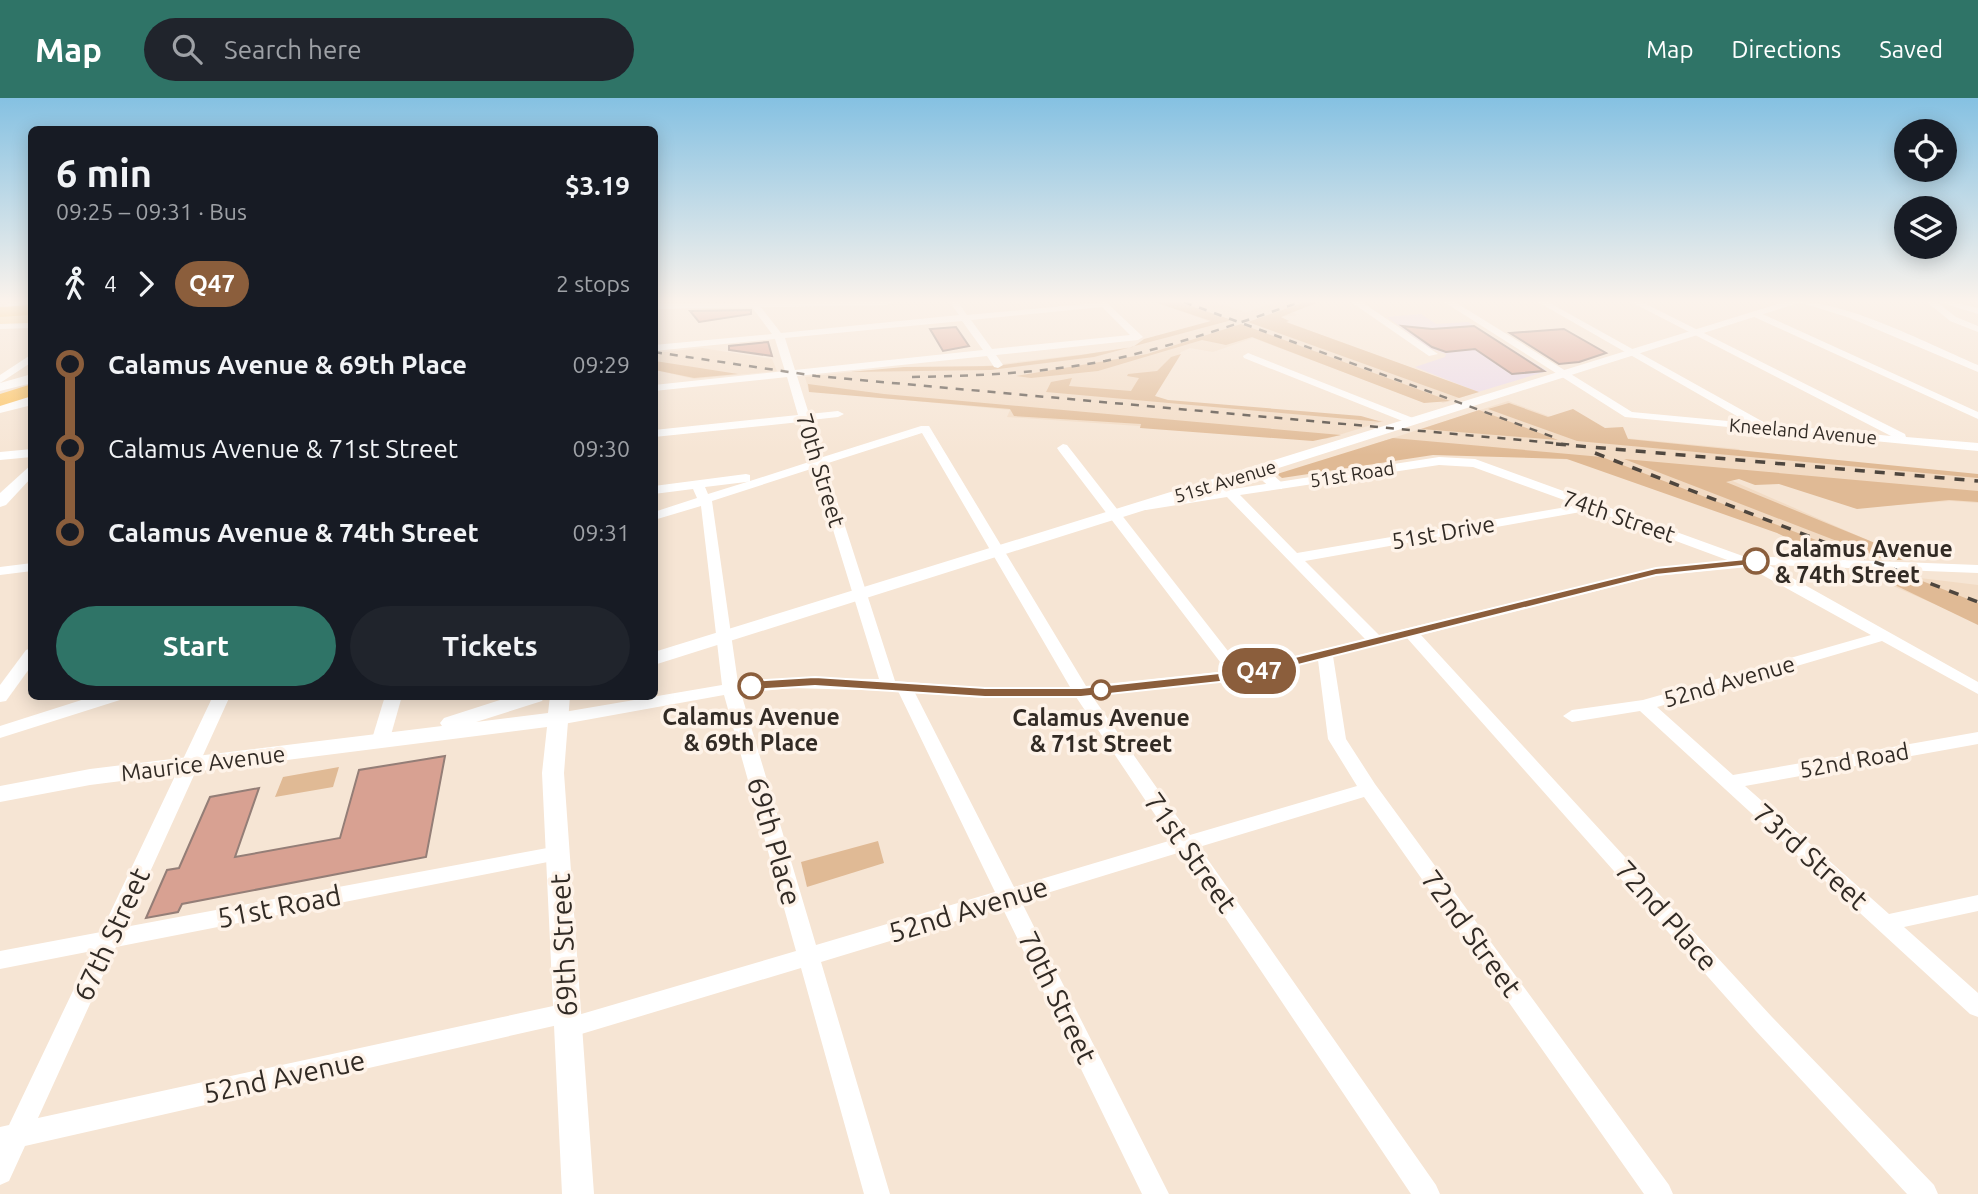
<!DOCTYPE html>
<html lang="en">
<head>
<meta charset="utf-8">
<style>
	body { margin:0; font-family:Ubuntu,sans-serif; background:#20242c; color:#f1f3f6; height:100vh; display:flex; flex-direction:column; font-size:26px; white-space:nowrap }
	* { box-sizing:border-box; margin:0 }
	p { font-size:23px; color:#9ea1a6 }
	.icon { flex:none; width:38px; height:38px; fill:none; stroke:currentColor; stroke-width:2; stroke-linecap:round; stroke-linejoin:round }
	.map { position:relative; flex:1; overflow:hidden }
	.details { position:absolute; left:28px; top:28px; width:630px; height:574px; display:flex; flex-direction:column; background:#171b24; border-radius:10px; box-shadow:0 4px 18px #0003 }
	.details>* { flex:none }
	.badge { padding:0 14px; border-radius:23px; font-size:24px; line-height:46px }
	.controls { position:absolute; left:1894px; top:21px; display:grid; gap:14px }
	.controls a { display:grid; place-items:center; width:63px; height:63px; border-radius:50%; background:#171b24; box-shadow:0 4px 18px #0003; font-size:35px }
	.map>.badge { position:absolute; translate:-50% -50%; box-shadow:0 0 0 4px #fff }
	.legs { display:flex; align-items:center; gap:10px; height:77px; padding:0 28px; font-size:23px }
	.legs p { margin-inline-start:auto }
	.overview { display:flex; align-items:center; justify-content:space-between; height:119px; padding:0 28px }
	h1 { font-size:38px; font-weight:600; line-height:52px }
	.button { display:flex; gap:14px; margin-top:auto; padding:14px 28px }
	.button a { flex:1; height:80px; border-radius:42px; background:#2f7467; color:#fff; font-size:28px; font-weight:600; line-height:80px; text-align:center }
	.button a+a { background:#20242c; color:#f1f3f6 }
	ul { padding:0 28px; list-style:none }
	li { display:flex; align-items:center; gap:24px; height:84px; font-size:26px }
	li i { display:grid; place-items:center; width:10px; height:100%; margin:0 9px; background:currentColor }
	li i::after { content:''; width:18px; height:18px; margin:-9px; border:5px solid; border-radius:50%; background:#171b24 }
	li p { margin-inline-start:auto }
	li:first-child i { background:linear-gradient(#0000 50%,currentColor 0) }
	li:last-child i { background:linear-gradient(currentColor 50%,#0000 0) }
	header { display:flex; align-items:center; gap:42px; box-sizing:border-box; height:98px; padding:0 35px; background:#2f7467; color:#fff }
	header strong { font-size:33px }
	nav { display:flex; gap:38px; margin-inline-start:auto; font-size:24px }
	.search { width:490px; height:63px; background:#20242c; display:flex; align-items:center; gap:18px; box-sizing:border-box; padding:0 24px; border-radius:38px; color:#9ea1a6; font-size:26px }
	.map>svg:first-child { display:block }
	.built { fill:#f2dbc4 }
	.education { fill:#ead8e8 }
	.green { fill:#e0ba95 }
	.building { fill:#d8a192; stroke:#947e77; stroke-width:2 }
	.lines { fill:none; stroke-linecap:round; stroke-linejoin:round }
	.minor { fill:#fff; fill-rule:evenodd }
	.tertiary { fill:#fff; fill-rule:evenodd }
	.secondary { fill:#fff; fill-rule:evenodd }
	.primary { fill:#fddba0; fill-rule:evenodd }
	.motorway { fill:#fcc360; fill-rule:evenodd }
	.rail-far1 { stroke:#4e463e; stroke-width:2.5; stroke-dasharray:8 8; stroke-linecap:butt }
	.rail { stroke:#4e463e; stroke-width:3.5; stroke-dasharray:10 10; stroke-linecap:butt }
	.line-1 { fill:#8b5e3c; stroke:#fff; stroke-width:2 }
	.stop-1-dot { fill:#fff; stroke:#8b5e3c; stroke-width:3.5 }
	.labels { text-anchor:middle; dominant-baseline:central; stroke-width:7; stroke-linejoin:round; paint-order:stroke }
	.far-street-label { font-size:19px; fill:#322b25; stroke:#fef3e9 }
	.street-label { font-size:23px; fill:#322b25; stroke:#fef3e9 }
	.stop-label { font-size:23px; font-weight:bold; fill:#322b25; stroke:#fef3e9 }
	.near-street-label { font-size:28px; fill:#322b25; stroke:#fef3e9 }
</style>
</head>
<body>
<header>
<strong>Map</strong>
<div class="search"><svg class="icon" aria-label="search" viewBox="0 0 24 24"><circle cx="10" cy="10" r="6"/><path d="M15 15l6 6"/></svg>Search here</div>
<nav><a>Map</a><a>Directions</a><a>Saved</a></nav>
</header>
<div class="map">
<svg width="1978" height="1096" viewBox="0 0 1978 1096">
	<rect width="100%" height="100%" fill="#f6e5d4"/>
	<g class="built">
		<polygon points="1157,204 1215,204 1246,214 1276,204 1313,204 1317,205 1292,214 1298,217 1280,219 1289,223 1286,224 1478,294 1443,305 1433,301 1423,304 1253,240 1213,254 1190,250 1181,254 1152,299 1171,304 1384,323 1326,341 1007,319 1010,312 809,293 805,279 867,272 966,270 1085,256 1132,249 1158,242 1150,240 1210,224"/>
		<polygon points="702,250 772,261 777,273 694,281 655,272 655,255"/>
		<polygon points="1508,303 1603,338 1739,351 1742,355 1978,377 1978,405 1951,403 1854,410 1788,384 1726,380 1870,443 1902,461 1826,457 1777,433 1573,362 1371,347"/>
		<polygon points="1862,473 1978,487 1978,525 1893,488"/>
	</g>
	<polygon class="education" points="1421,216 1436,226 1468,224 1547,273 1478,294 1415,269 1445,259 1446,256 1429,250 1387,219"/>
	<g class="green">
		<polygon points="1154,204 1179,204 1232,222 1094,259 991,272 850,274 904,269 995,268 1081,257 1133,249 1144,241 1211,223"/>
		<polygon points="1305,204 1316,205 1281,219 1289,223 1286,224 1479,294 1459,300 1248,224"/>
		<polygon points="1241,226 1450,303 1424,305 1252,239 1226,247 1202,242 1098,273 1031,280 1016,278 1147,256"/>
		<polygon points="1181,256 1155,298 1168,302 1361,318 1382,324 1046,294 1051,284 1072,280 1069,288 1131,293 1139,280 1127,278 1128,276 1157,273 1171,259"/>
		<polygon points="654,263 655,263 738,276 694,280 655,272"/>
		<polygon points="808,286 884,296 1341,337 1313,343 1140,330 1141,326 1014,318 1010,311 809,294"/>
		<polygon points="1509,305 1548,319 1573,311 1605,330 1623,329 1628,341 1978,376 1978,380 1577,343 1488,311"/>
		<polygon points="1479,312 1558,342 1421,331"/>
		<polygon points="1393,340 1602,359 1865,461 1824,458 1777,435 1567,361 1433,357 1282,380 1277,376"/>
		<polygon points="1624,361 1978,393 1978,404 1949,402 1857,411 1779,386 1755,387 1739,381 1726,384 1880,447 1904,462 1886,462"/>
		<polygon points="1872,476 1907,477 1978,505 1978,527"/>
		<polygon points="339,669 333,689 275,699 283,679"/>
		<polygon points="878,743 884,765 807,789 801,764"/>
	</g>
	<g class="building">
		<polygon points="751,212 751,216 699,224 690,213"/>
		<polygon points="1402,228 1432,231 1474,228 1544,273 1512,276 1475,251 1446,254 1432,249"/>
		<polygon points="956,229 969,248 943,253 930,231"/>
		<polygon points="1564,231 1606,255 1579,264 1559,266 1510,235"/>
		<polygon points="768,244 772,258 729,252 729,248"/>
		<polygon points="445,658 426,759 182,806 178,814 146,820 167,772 179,770 210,699 259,690 235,759 340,740 359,672"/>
	</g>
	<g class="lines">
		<g class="minor">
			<polygon points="12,204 23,204 10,212 4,212 4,208"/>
			<path d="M 748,204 L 757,204 L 781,235 L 959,217 L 950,204 L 958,204 L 967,217 L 1106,204 L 1141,237 L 1143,239 L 1138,242 L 996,257 L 1003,267 L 998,270 L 994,269 L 987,258 L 797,278 L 809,316 L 838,313 L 844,316 L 838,319 L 811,322 L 823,359 L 921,328 L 929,328 L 1086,588 L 1227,573 L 1059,353 L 1057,350 L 1063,346 L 1067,347 L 1242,571 L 1365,541 L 1227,399 L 1146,412 L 1141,411 L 1141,405 L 1221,393 L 1222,388 L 1226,387 L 1233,391 L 1439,359 L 1475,361 L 1751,461 L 1771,459 L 1978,467 L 1978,475 L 1769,467 L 1978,584 L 1978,596 L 1882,543 L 1657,609 L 1733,677 L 1978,634 L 1978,646 L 1745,688 L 1889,816 L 1978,797 L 1978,813 L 1904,829 L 1978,895 L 1978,919 L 1970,916 L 1640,613 L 1572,624 L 1563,618 L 1572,612 L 1643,602 L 1871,537 L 1748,469 L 1656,478 L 1421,537 L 1772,919 L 1934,1087 L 1938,1096 L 1907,1096 L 1756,933 L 1407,540 L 1333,558 L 1346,641 L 1375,686 L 1669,1087 L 1673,1096 L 1644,1096 L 1364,699 L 1199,749 L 1436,1087 L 1440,1096 L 1411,1096 L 1181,754 L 1021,803 L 1169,1096 L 1142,1096 L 1002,809 L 821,864 L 890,1096 L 864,1096 L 801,870 L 568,940 L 560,937 L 558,927 L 25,1048 L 9,1083 L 0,1087 L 0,1029 L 9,1027 L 92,853 L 0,871 L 0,853 L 101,834 L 213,598 L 230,598 L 125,829 L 558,748 L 565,750 L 568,755 L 565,760 L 558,762 L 116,849 L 38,1020 L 567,905 L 575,908 L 578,917 L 796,853 L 724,597 L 558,627 L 549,621 L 558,615 L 722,587 L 701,408 L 654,422 L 654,414 L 697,400 L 693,391 L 654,396 L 654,388 L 746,376 L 750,377 L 750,383 L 812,363 L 800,324 L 654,339 L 654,332 L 798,317 L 787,279 L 654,293 L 654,287 L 785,273 L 775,241 L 654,253 L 654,247 L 772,236 ZM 1102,209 L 1130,237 L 992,251 L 971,222 ZM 962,223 L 983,252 L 795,272 L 785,240 ZM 922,335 L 1070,589 L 985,590 L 895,583 L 825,366 ZM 1439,367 L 1473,369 L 1578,407 L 1297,455 L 1240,397 ZM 814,370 L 879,581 L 792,580 L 738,585 L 712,403 ZM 750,383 L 708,396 L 705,389 L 746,384 ZM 1592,412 L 1730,463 L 1656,470 L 1379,537 L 1305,463 ZM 1318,562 L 1328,641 L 1357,688 L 1190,737 L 1092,598 L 1238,582 ZM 792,590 L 898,593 L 995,794 L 816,847 L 741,595 ZM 915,595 L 985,600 L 1076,599 L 1172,742 L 1014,789 Z"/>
			<polygon points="1351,204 1362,204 1438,256 1429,258"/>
			<polygon points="1444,204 1455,204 1632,314 1749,325 1538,204 1548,204 1767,326 1891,338 1631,204 1642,204 1905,336 1906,339 1978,345 1978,353 1625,319"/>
			<path d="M 1799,204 C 1846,203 1933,248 1978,267 L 1978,274 L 1850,220 Z"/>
			<polygon points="1927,204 1937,204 1956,219 1978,228 1978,234 1950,223"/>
			<polygon points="1939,204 1954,204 1978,210 1978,216"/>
			<polygon points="1752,214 1758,214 1978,314 1978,321 1752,218"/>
			<polygon points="1248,255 1418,322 1420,324 1410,326 1244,260 1243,258"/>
			<polygon points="32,256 32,264 0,285 0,277"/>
			<polygon points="32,351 32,359 0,362 0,354"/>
			<polygon points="32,465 32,473 0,477 0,469"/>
			<polygon points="32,550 32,567 6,603 0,604 0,587 26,552"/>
			<polygon points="94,598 122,598 120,602 0,640 0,628"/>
			<polygon points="385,598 402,598 389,644 386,648 374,648 371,644"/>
		</g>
		<g class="tertiary">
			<polygon points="893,204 887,207 654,211 654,205"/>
			<polygon points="1784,204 1801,204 1269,373 1282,385 1282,391 1272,391 1256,377 654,567 654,554"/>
			<polygon points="32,223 32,230 0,231 0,225"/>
			<polygon points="32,366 32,379 6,407 0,409 0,395"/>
			<polygon points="512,598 545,598 542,603 476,624 548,615 550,598 570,598 564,675 594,1096 562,1096 542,675 547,629 90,687 0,704 0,688 90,671 442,628 440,625 444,620"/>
		</g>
		<g class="secondary">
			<polygon points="32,276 32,285 0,293 0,285"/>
			<polygon points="32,298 32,307 0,315 0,306"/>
		</g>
		<polygon class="primary" points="32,217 32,225 0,226 0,218"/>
		<g class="motorway">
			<polygon points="32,207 32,217 0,219 0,209"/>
			<polygon points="32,286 32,298 0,308 0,296"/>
		</g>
		<g class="rail-far1">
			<polyline points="1184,204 1556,340"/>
			<polyline points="654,254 816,278 1576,347"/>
			<path d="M 912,279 C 977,278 1041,275 1105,263 C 1172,249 1236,226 1300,204"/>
		</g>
		<g class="rail">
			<polyline points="1556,346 1978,383"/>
			<polyline points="1595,355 1978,504"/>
		</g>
	</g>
	<linearGradient id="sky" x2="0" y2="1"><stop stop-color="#85c1e2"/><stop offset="0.57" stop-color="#fbf3ec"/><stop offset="1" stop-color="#fbf3ec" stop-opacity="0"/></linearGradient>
	<rect width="1978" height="357" fill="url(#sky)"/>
	<polygon class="line-1" points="1756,460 1762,463 1760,466 1656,477 1238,582 1081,599 985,599 815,588 751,592 744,588 751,583 815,579 985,590 1081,590 1238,573 1656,470"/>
	<g class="stop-1-dot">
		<circle cx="1756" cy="463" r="12"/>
		<circle cx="751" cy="588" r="12"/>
		<circle cx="1101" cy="592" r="9"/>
	</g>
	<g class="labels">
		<g class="far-street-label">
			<text transform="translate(1803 333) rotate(5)">Kneeland Avenue</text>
			<text transform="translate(1352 376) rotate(-9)">51st Road</text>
			<text transform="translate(1225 383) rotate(-17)">51st Avenue</text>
		</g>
		<g class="street-label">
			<text transform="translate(821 372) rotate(73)">70th Street</text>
			<text transform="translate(1619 418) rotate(19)">74th Street</text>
			<text transform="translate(1443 434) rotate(-10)">51st Drive</text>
			<text transform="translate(1729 583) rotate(-16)">52nd Avenue</text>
			<text transform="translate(1854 662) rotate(-10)">52nd Road</text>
			<text transform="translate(203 665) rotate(-7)">Maurice Avenue</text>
		</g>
		<g class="stop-label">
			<text x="1775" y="450" text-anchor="start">Calamus Avenue<tspan x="1775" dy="26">&amp; 74th Street</tspan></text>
			<text x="751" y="618">Calamus Avenue<tspan x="751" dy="26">&amp; 69th Place</tspan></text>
			<text x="1101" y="619">Calamus Avenue<tspan x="1101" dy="26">&amp; 71st Street</tspan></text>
		</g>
		<g class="near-street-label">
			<text transform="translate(775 743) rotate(74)">69th Place</text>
			<text transform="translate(1191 754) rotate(55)">71st Street</text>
			<text transform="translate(1811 758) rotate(42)">73rd Street</text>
			<text transform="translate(279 808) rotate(-11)">51st Road</text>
			<text transform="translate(968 811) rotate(-17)">52nd Avenue</text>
			<text transform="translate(1667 817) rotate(48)">72nd Place</text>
			<text transform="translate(1472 835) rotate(54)">72nd Street</text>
			<text transform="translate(111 836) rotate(-65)">67th Street</text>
			<text transform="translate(563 847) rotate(-93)">69th Street</text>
			<text transform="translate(1058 899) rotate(64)">70th Street</text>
			<text transform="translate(284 978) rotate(-12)">52nd Avenue</text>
		</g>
	</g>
</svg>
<div class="controls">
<a><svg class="icon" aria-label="locate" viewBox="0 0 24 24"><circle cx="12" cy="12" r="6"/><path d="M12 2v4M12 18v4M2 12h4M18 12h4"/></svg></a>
<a><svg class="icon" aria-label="layers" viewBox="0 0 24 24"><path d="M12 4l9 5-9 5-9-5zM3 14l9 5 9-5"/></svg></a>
</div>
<b class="badge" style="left:1259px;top:573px;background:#8b5e3c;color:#fff">Q47</b>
<section class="details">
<div class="overview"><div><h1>6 min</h1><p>09:25 – 09:31 · Bus</p></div><b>$3.19</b></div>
<div class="legs"><svg class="icon" aria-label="walk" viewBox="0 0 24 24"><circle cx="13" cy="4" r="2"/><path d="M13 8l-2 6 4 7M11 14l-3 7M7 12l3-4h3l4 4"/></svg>4<svg class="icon" aria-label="forward" viewBox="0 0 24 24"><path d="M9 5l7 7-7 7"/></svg><b class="badge" style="background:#8b5e3c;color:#fff">Q47</b><p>2 stops</p></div>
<ul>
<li><i style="color:#8b5e3c"></i><b>Calamus Avenue &amp; 69th Place</b><p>09:29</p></li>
<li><i style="color:#8b5e3c"></i><span>Calamus Avenue &amp; 71st Street</span><p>09:30</p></li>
<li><i style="color:#8b5e3c"></i><b>Calamus Avenue &amp; 74th Street</b><p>09:31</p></li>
</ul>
<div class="button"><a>Start</a><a>Tickets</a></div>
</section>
</div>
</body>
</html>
